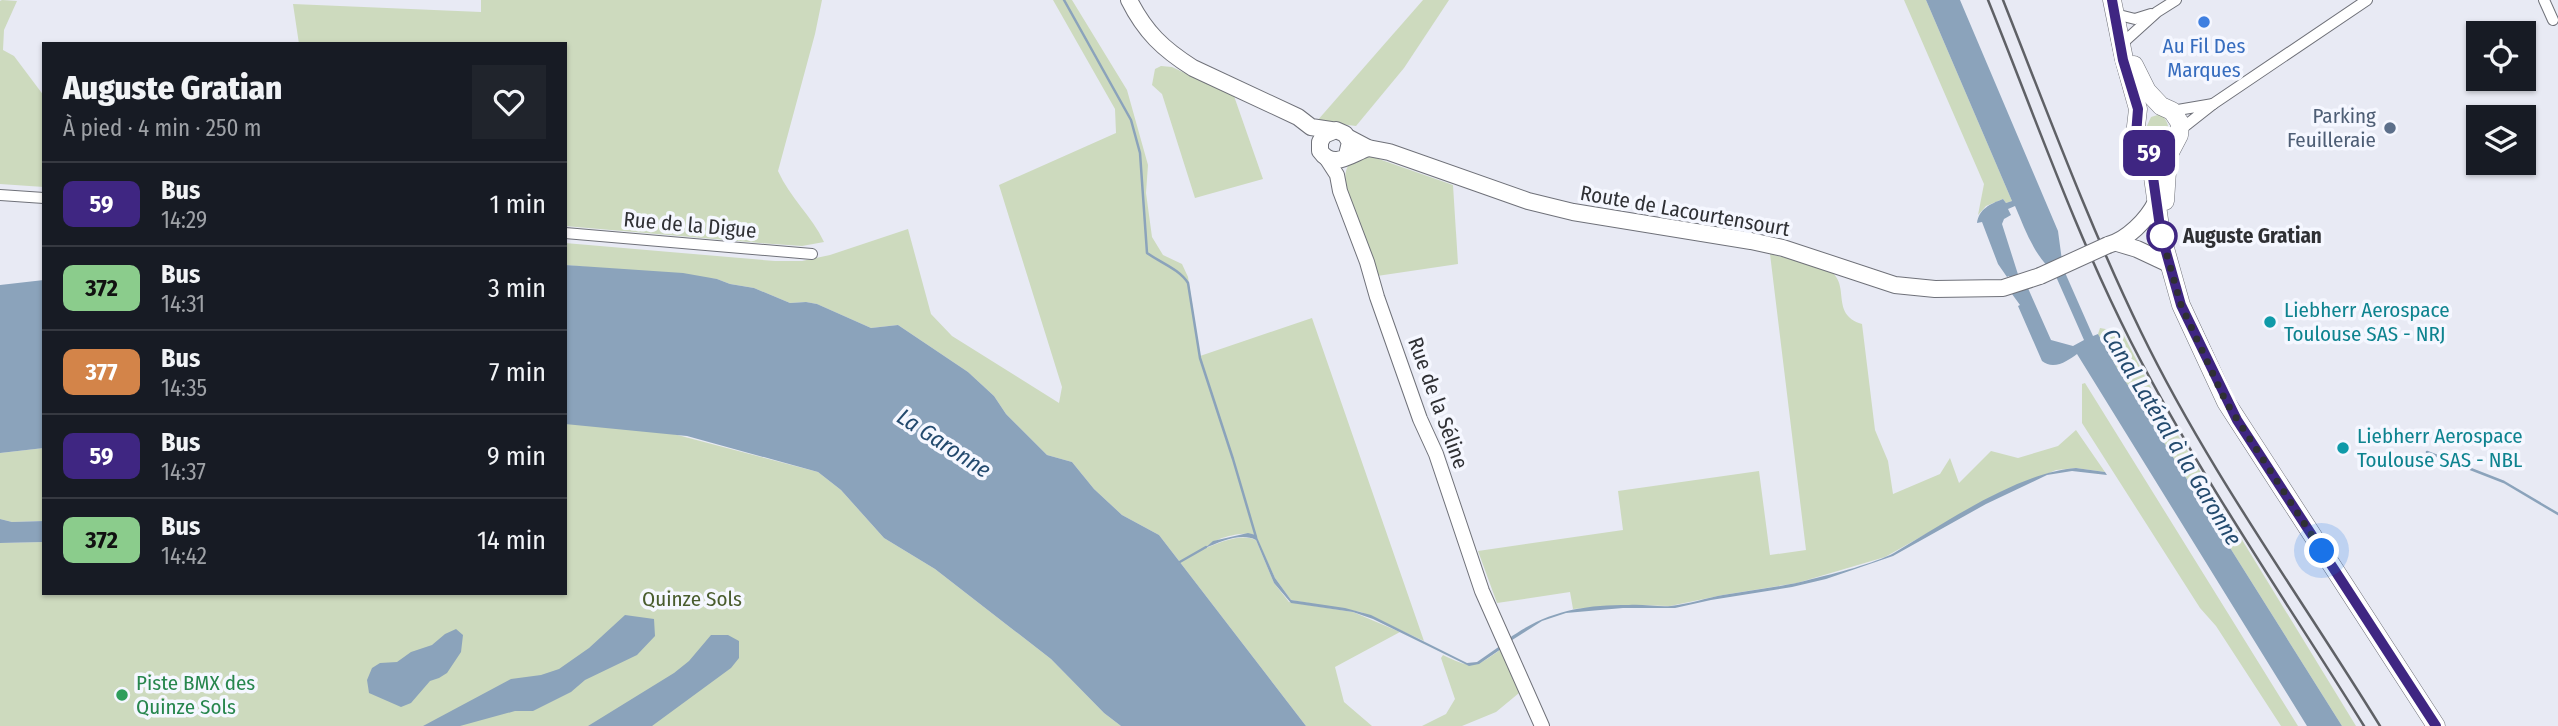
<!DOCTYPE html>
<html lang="fr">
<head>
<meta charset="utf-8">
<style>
	body { margin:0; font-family:"Fira Sans Condensed",sans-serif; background:#20242c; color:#f1f3f6; height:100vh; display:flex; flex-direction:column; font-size:26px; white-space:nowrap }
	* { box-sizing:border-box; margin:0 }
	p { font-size:23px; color:#9ea1a6 }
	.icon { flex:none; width:38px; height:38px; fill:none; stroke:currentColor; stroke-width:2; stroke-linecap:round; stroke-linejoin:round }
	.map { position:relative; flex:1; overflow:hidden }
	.details { position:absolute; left:42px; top:42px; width:525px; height:553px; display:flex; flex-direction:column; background:#171b24; border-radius:0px; box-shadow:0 2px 5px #0004 }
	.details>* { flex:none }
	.badge { padding:0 14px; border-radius:10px; font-size:24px; line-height:46px }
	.tools { position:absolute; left:2466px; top:21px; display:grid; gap:14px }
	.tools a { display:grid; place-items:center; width:70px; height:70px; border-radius:0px; background:#171b24; box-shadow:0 2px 5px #0004; font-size:35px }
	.you { position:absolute; width:35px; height:35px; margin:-18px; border:5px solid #fff; border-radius:50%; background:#1a73e8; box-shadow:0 0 0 10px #1a73e833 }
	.map>.badge { position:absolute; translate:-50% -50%; box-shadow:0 0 0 4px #fff }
	.round { display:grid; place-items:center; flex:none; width:74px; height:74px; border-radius:0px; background:#20242c }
	.head { display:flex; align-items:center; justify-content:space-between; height:119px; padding:0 21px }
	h1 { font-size:33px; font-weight:800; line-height:52px }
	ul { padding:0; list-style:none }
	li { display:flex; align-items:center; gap:21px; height:84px; padding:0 21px; border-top:2px solid #363941 }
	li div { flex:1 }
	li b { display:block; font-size:26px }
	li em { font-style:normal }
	li .badge { min-width:77px; font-weight:700; text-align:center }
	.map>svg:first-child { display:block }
	.green { fill:#cddabe }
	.water { fill:#8ba3bb; fill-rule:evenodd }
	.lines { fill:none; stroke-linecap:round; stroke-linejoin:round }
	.stream { stroke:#8ba3bb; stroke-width:2.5 }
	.minor-casing { stroke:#6f7179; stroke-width:12 }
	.tertiary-casing { stroke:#6f7179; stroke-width:16 }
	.secondary-casing { stroke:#6f7179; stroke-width:18 }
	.primary-casing { stroke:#6f7179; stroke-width:19 }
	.minor { stroke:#fff; stroke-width:10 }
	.tertiary { stroke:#fff; stroke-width:14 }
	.secondary { stroke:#fff; stroke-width:16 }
	.primary { stroke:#fff; stroke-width:18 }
	.rail { stroke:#5f6166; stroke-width:2.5 }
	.secondary-bridge-casing { stroke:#6f7179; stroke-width:18; stroke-linecap:butt }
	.secondary-bridge { stroke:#fff; stroke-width:16 }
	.line-casing { stroke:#fff; stroke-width:16 }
	.line { stroke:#3f2682; stroke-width:10 }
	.walk { stroke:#2f3034; stroke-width:7; stroke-dasharray:0 12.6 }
	.shop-dot { fill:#3f7fe0; stroke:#f5f7ff; stroke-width:2.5 }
	.service-dot { fill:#5c6f8a; stroke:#f5f7ff; stroke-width:2.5 }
	.stop-dot { fill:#fff; stroke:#3f2682; stroke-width:3.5 }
	.culture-dot { fill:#0f9aa8; stroke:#f5f7ff; stroke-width:2.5 }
	.leisure-dot { fill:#2e9e5b; stroke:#f5f7ff; stroke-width:2.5 }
	.labels { text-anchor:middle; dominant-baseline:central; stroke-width:7; stroke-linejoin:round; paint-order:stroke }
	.shop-label { font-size:21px; fill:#366cbe; stroke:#f5f7ff }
	.service-label { font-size:21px; fill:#4e5e75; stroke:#f5f7ff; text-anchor:end }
	.street-label { font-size:21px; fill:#2f3034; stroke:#f5f7ff }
	.stop-label { font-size:21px; font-weight:bold; fill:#2f3034; stroke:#f5f7ff; text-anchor:start }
	.culture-label { font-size:21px; fill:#0d838f; stroke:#f5f7ff; text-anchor:start }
	.park-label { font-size:21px; fill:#495c2d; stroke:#f5f7ff }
	.leisure-label { font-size:21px; fill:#27864d; stroke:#f5f7ff; text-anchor:start }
	.water-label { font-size:23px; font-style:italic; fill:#234a6e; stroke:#f5f7ff }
</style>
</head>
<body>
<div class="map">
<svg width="2558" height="726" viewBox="0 0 2558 726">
	<rect width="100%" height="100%" fill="#e8eaf4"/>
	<g class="green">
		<polygon points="2,0 17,1 4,30 3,50 14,56 44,96 44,187 0,184 0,1"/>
		<path d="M 481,0 L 822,0 L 815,34 L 778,171 C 790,198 812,216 824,242 L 802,246 L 760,243 L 565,226 L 565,44 L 299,44 L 293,4 L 481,12 Z"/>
		<path d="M 1053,0 L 1072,0 L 1127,90 L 1148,165 L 1146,193 L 1152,237 L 1163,255 L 1182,264 L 1188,277 L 1200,356 L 1312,318 L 1424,641 L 1361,612 L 1291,600 L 1275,578 L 1255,535 C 1243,531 1213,538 1206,548 C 1221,542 1241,533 1256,540 L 1274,583 L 1289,602 L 1353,612 L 1400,632 L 1335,667 L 1344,702 L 1372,726 L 1306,726 L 1159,535 L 1122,515 L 1094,489 L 1072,462 L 1047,455 L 1006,414 L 994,396 L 968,372 L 898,325 L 871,328 L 817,304 L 806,302 L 790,303 L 754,288 L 730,284 L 717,279 L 565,265 L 565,243 L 775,261 L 802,261 L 830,255 L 908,229 L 931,314 L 952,336 L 1059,403 L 1062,387 L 999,185 L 1116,133 L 1115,109 Z"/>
		<polygon points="1423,0 1449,0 1404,68 1356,126 1317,121"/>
		<polygon points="1904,0 1926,0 2012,201 2006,203 2003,199 1986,206 1978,215 1984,184"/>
		<polygon points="1161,66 1172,67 1234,96 1263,179 1195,198 1162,94 1152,85 1155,69"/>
		<path d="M 2161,114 C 2169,122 2170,130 2167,140 C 2157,145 2148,141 2145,130 L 2151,117 Z"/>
		<path d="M 1373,157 L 1453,185 L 1458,264 L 1377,276 L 1346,188 C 1343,165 1349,158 1373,157 Z"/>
		<path d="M 1770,254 C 1784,258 1818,263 1829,270 C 1852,285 1829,314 1862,324 L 1875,430 L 1888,461 L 1893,494 L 1940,474 L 1950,458 L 1959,483 L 1991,451 L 2018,458 L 2058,446 L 2076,430 L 2105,472 L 2076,468 L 2056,470 L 1981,503 L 1885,557 L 1797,583 L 1723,595 L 1670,606 L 1629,605 L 1573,609 L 1570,592 L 1497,603 L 1478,551 L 1623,530 L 1618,491 L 1759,471 L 1770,555 L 1806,550 Z"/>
		<polygon points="2100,328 2122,332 2162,409 2356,726 2342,726 2117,368 2098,334"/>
		<polygon points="2085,383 2298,726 2281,726 2216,626 2200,608 2082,423 2082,384"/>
		<polygon points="573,423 666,432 818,472 841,490 884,538 935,569 1051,659 1104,713 1121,726 0,726 0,543 44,542 44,593 565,593 565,424"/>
		<polygon points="44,448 44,521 12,522 0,519 0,453"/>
		<path d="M 1501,649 L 1519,693 L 1496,712 L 1462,726 L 1422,726 L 1446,714 L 1455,699 L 1441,658 L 1443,655 C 1471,669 1476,668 1501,649 Z"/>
	</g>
	<g class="water">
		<path d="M 1926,0 L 1960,0 L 2058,231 L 2063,268 L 2093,336 L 2098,334 L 2117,368 L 2342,726 L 2307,726 L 2077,354 C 2069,360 2054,371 2042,361 L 2018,306 L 2020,305 L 2012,294 L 2015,290 L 2009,276 L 2007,277 L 1998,264 L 1982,222 L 1977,223 C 1979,209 1990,204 2003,199 L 2006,203 L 2012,201 ZM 2015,206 C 2025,229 2034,256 2054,272 L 2084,340 L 2073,346 L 2051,340 L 2027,286 L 2022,287 L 2002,224 L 2004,219 L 2011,215 L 2008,209 Z"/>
		<polygon points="565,265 683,273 717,279 730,284 754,288 790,303 806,302 817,304 871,328 898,325 968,372 994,396 1006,414 1047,455 1072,462 1094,489 1122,515 1159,535 1306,726 1121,726 1104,713 1051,659 935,569 884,538 841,490 818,472 687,436 565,424"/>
		<polygon points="44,280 44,448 0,453 0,285"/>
		<path d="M 2076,468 L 2105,472 L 2107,475 L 2072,471 L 2047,475 L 1986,504 L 1893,556 L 1826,579 L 1792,587 L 1711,600 L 1675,608 L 1623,608 L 1566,613 L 1542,621 L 1509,642 L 1508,639 C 1547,611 1582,605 1629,605 C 1643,604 1657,607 1671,606 C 1689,604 1706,598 1723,595 C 1753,590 1783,587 1812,579 C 1834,574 1875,563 1894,553 C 1943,524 2019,472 2076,468 Z"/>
		<polygon points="0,519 12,522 44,521 44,542 0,543"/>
		<path d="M 1248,533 L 1256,535 L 1275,578 L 1291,600 L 1345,608 L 1371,615 L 1467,663 L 1477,662 L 1500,646 L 1501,649 L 1479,664 L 1469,666 L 1373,619 L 1353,612 L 1291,603 L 1274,583 L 1256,540 C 1241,532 1220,542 1205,548 L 1213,541 Z"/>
		<polygon points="625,615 654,619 655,636 637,655 585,680 571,692 533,711 515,711 460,726 423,726 511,679 541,675 559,669 589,648"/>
		<polygon points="456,629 463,635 461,652 447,673 439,678 430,681 411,703 401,707 369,693 367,680 372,668 380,663 397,662 411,652 432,645 445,634"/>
		<polygon points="711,635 728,635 739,641 739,658 731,668 652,726 588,726 674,673 689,661"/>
	</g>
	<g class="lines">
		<g class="stream">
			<path d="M 1064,0 L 1131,120 L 1140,153 L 1147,253 C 1161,263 1179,269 1188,283 L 1200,358 L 1233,459 L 1256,537"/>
			<polyline points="2427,452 2504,482 2558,514"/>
			<polyline points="1178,563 1206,547"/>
		</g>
		<g class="minor-casing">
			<g id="minor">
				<polyline points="2544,0 2553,20"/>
				<polyline points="2119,15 2135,19 2151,14"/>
				<polyline points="2126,40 2157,12 2176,0"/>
				<polyline points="2213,104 2367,0"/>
				<polyline points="2172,111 2213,104 2180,130"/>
				<polyline points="0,195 44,198"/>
				<polyline points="565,233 812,254"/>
			</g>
		</g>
		<g class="tertiary-casing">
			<polyline id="tertiary" points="1326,158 1337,175 1340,191 1367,262 1377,297 1420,419 1436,454 1482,591 1542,726"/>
		</g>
		<g class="secondary-casing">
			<g id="secondary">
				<path d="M 1129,0 C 1145,32 1163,49 1193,68 L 1298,117 L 1311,127 L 1331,130"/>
				<polyline points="1349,138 1368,148 1389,152 1528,201 1573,212 1751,241 1783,248 1895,285 1935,289 2003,288 2040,276"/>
				<path d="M 1347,155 L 1350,142 L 1345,134 L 1336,130 L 1324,135 L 1320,142 L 1320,151 C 1333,170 1351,154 1368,148"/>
				<polyline points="2117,243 2137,249 2169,264"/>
				<path d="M 2108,245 C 2127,240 2147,220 2156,202"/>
			</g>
		</g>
		<g class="primary-casing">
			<g id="primary">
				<polyline points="2112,0 2124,59 2138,109 2135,135 2150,156 2161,234 2181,305 2226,402 2436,726"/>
				<polyline points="2134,65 2147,91 2161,106 2172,111 2180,123 2179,135 2168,156 2165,201"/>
			</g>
		</g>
		<use href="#minor" class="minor"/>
		<use href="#tertiary" class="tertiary"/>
		<use href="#secondary" class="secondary"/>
		<use href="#primary" class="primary"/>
		<g class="rail">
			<path d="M 1988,0 C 2034,114 2075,232 2131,342 C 2199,475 2285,599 2364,726"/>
			<path d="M 2003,0 C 2047,111 2089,225 2141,332 C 2208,470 2300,596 2380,726"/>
		</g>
		<g class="secondary-bridge-casing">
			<polyline id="secondary-bridge" points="2040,276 2108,245"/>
		</g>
		<use href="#secondary-bridge" class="secondary-bridge"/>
	</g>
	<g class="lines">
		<g class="line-casing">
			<polyline id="line" points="2112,0 2123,60 2138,109 2136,135 2150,156 2161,234 2181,305 2237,420 2436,726"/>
		</g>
		<use href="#line" class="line"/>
		<polyline class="walk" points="2162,236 2161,234 2181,305 2226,402 2322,551"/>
	</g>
	<circle class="shop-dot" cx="2204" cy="22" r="7"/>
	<circle class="service-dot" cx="2390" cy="128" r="7"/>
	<circle class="stop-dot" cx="2162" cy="236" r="14"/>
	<g class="culture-dot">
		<circle cx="2270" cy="322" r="7"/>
		<circle cx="2343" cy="448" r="7"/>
	</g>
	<circle class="leisure-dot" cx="122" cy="695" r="7"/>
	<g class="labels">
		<g class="shop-label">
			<text x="2204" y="46">Au Fil Des<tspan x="2204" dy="24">Marques</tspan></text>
		</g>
		<g class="service-label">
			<text x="2376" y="116">Parking<tspan x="2376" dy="24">Feuilleraie</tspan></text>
		</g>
		<g class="street-label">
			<text transform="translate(1685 211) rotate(10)">Route de Lacourtensourt</text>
			<text transform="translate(690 225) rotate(5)">Rue de la Digue</text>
			<text transform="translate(1438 403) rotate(70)">Rue de la Séline</text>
		</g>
		<g class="stop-label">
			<text x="2183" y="236">Auguste Gratian</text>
		</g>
		<g class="culture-label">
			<text x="2284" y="310">Liebherr Aerospace<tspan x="2284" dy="24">Toulouse SAS - NRJ</tspan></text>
			<text x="2357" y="436">Liebherr Aerospace<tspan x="2357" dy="24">Toulouse SAS - NBL</tspan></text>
		</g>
		<g class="park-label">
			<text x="692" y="599">Quinze Sols</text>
		</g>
		<g class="leisure-label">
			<text x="136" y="683">Piste BMX des<tspan x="136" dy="24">Quinze Sols</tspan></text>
		</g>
		<g class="water-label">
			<text transform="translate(2172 437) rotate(59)">Canal Latéral à la Garonne</text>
			<text transform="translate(944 443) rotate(33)">La Garonne</text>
		</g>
	</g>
</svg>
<div class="tools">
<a><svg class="icon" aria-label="locate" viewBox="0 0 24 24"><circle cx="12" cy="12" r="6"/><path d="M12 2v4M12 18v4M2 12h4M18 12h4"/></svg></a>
<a><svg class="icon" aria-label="layers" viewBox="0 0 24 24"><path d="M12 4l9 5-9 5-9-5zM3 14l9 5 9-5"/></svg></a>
</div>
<div class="you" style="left:2322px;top:551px"></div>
<b class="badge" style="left:2149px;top:153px;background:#3f2682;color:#fff">59</b>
<section class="details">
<div class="head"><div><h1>Auguste Gratian</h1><p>À pied · 4 min · 250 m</p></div><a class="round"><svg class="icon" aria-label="heart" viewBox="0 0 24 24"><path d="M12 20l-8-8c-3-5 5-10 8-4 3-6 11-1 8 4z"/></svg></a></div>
<ul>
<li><span class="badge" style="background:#3f2682;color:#fff">59</span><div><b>Bus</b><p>14:29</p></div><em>1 min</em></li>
<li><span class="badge" style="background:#8bcc8c;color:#111">372</span><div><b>Bus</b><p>14:31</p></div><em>3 min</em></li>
<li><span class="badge" style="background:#d38449;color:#fff">377</span><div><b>Bus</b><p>14:35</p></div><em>7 min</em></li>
<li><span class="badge" style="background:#3f2682;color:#fff">59</span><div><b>Bus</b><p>14:37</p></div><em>9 min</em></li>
<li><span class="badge" style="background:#8bcc8c;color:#111">372</span><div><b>Bus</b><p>14:42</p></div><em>14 min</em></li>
</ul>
</section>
</div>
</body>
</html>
